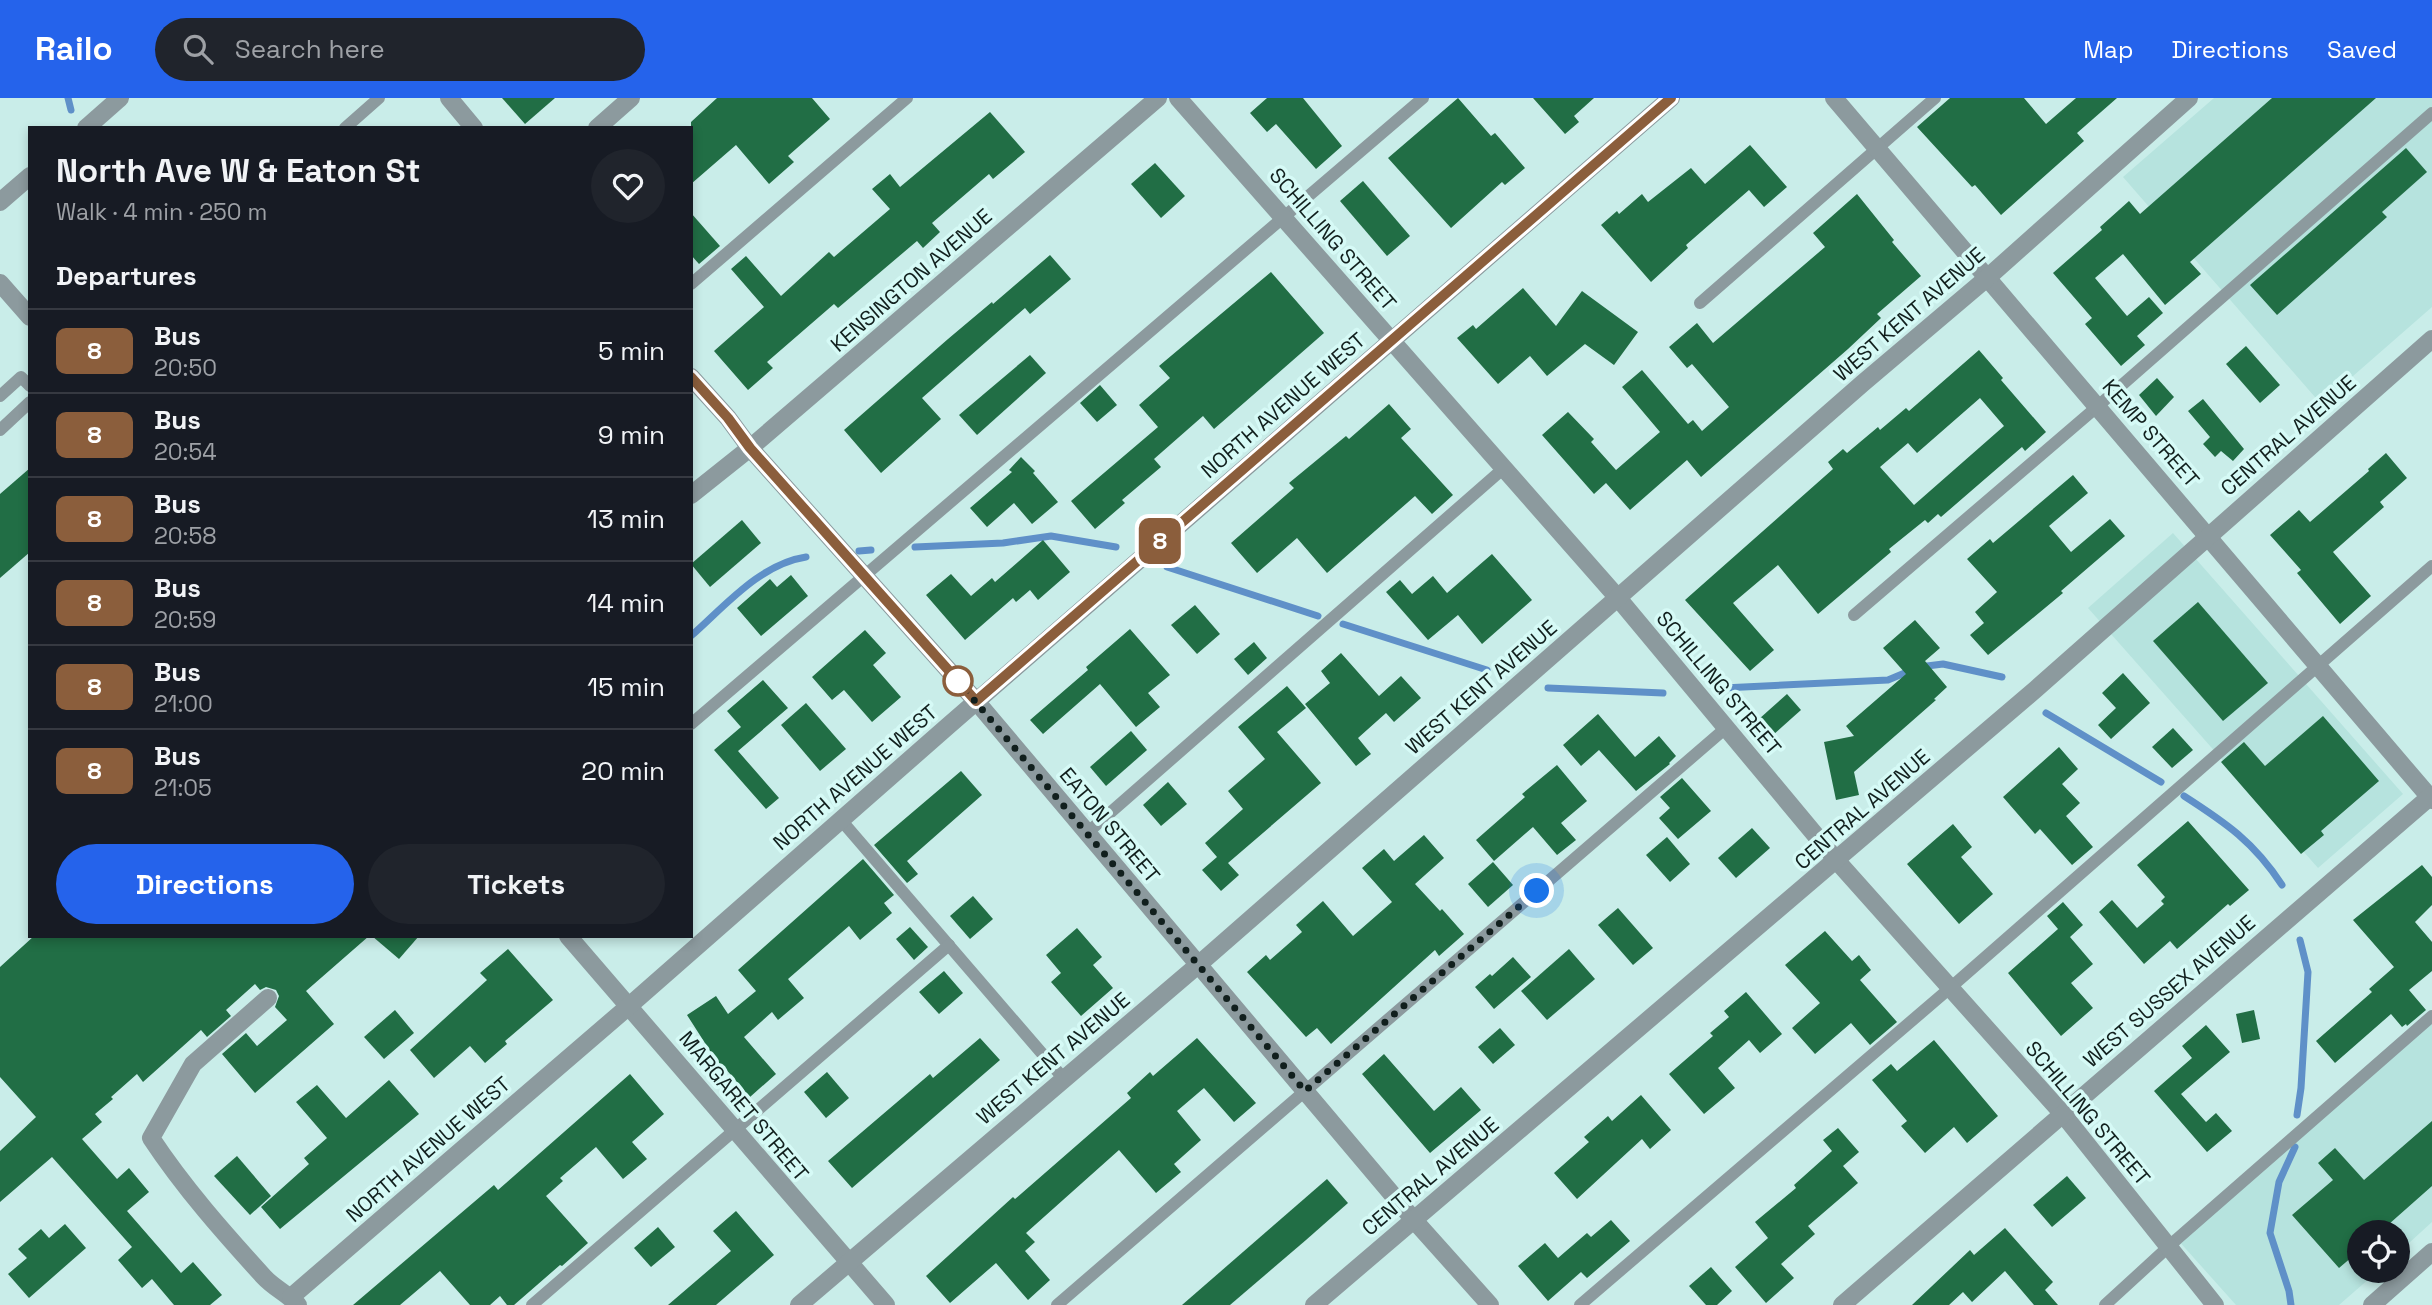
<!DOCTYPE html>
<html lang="en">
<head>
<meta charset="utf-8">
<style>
	body { margin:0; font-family:"Space Grotesk",sans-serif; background:#20242c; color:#f1f3f6; height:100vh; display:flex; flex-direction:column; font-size:26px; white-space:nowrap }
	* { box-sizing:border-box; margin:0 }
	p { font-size:23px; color:#9ea1a6 }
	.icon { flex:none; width:38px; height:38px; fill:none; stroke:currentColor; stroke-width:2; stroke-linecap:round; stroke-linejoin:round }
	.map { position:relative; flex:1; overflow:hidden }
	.side { position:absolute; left:28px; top:28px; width:665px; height:812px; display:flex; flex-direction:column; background:#171b24; border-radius:0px; box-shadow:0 4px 10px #0003 }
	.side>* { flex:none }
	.badge { padding:0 14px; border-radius:10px; font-size:24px; line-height:46px }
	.tools { position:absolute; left:2347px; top:1122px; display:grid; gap:14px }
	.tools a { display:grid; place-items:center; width:63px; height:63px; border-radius:50%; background:#171b24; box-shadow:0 4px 10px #0003; font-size:35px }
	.you { position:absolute; width:35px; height:35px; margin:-18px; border:5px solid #fff; border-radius:50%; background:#1a73e8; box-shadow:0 0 0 10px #1a73e833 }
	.map>.badge { position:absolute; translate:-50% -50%; box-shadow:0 0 0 4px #fff }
	h2 { padding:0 28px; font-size:26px; line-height:63px }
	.round { display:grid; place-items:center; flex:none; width:74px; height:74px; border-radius:37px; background:#20242c }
	.headline { display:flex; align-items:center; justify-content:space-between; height:119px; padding:0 28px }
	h1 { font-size:33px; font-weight:800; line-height:52px }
	.action { display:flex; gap:14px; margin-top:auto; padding:14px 28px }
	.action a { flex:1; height:80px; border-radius:42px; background:#2563eb; color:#fff; font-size:28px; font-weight:800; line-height:80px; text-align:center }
	.action a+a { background:#20242c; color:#f1f3f6 }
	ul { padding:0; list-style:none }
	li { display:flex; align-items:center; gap:21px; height:84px; padding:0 28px; border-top:2px solid #363941 }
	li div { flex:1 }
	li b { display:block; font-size:26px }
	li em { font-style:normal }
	li .badge { min-width:77px; font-weight:700; text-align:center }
	header { display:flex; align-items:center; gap:42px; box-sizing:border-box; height:98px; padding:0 35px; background:#2563eb; color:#fff }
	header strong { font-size:33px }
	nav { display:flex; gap:38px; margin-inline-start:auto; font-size:24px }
	.search { width:490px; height:63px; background:#20242c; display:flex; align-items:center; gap:18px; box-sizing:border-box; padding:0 24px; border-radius:38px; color:#9ea1a6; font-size:26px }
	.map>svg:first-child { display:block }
	.built { fill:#b6e3de }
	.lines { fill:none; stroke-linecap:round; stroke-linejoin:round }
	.stream { stroke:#5f90c8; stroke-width:7 }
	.building { fill:#216e45; fill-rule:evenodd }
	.service { stroke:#8c9a9e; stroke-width:12 }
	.minor { stroke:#8c9a9e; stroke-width:18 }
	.tertiary { stroke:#8c9a9e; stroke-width:18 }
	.line-casing { stroke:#fff; stroke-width:16 }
	.line { stroke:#8b5e3c; stroke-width:10 }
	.walk { stroke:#111f1d; stroke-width:7; stroke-dasharray:0 12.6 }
	.stop-dot { fill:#fff; stroke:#8b5e3c; stroke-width:3.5 }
	.labels { text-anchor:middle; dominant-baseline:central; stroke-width:7; stroke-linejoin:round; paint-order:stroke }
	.street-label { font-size:21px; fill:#111f1d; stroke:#d6faf6 }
</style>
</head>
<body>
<header>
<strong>Railo</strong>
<div class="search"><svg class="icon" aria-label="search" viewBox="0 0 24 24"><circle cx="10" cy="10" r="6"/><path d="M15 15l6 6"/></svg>Search here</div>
<nav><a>Map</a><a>Directions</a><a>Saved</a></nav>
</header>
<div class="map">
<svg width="2432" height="1207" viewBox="0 0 2432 1207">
	<rect width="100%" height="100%" fill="#c9ede9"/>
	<g class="built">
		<polygon points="2214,0 2432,0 2432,209 2321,306 2123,79"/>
		<polygon points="2173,435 2403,696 2318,770 2088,510"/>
		<polygon points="2432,923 2432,1124 2398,1155 2398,1134 2359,1134 2359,1172 2378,1173 2339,1207 2236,1207 2177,1141"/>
	</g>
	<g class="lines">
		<g class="stream">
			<polyline points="68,0 71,12"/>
			<polyline points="915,449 1003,445 1051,438 1116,449"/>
			<polyline points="859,453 871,452"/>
			<polyline points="1167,469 1318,518"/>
			<polyline points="1343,526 1487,572"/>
			<path d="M 691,538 C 725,508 760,466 806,459"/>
			<polyline points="1548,590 1663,595"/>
			<polyline points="1723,590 1888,582 1919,569 1943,566 2002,579"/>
			<polyline points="2046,615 2161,684"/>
			<path d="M 2184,698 C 2226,725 2254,744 2282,787"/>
			<polyline points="2297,1017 2301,990 2308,874 2300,842"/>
			<polyline points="2291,1207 2289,1193 2270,1135 2279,1084 2295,1049"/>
		</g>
	</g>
	<g class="building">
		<polygon points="502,0 555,0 525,26"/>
		<polygon points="717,0 812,0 830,21 788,58 794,64 769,86 736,47 691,86 691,24"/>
		<polygon points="1267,0 1303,0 1342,48 1316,71 1276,26 1267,34 1250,15"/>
		<polygon points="1458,0 1491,38 1495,35 1525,70 1505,87 1502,84 1451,130 1388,60"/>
		<polygon points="1533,0 1594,0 1574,18 1579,24 1565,36"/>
		<polygon points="1950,0 2024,0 2046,26 2076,0 2117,0 2077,35 2084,43 2001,117 1975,87 1972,89 1917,29"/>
		<polygon points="2272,0 2376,0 2190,164 2201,176 2165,207 2123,156 2095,180 2127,218 2149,199 2163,215 2137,238 2145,247 2121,268 2085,226 2092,220 2053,175 2102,132 2100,129 2129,103 2140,116"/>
		<polygon points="990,14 1025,54 993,81 989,76 932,125 940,134 923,150 917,143 838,210 834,206 767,264 773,270 748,292 714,253 764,209 731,171 746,158 781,198 829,154 834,159 890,111 872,91 890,76 900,89"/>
		<polygon points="1750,47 1787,89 1764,109 1749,92 1686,147 1688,150 1651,184 1601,127 1617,113 1619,116 1642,96 1648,104 1691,70 1705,86"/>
		<polygon points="2406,50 2427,74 2382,114 2387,119 2277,217 2250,187"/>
		<polygon points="1155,65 1185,98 1161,120 1131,86"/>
		<polygon points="1363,83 1410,138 1387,158 1340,103"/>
		<polygon points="1857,96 1894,142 1892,144 1921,178 1877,216 1881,220 1848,251 1701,379 1687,362 1630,412 1606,385 1594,396 1542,337 1568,314 1594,341 1591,344 1616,372 1660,334 1622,289 1642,272 1688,326 1693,322 1702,333 1729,309 1692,266 1687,270 1669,249 1697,225 1713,245 1825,149 1813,135"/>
		<polygon points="691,115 720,148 699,166 691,157"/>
		<polygon points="1050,157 1071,181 1030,216 1025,210 922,300 941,321 881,375 844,332 948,241 992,204 993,206"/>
		<polygon points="1271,174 1324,235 1214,331 1203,318 1154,361 1161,369 1122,402 1125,405 1095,431 1071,403 1158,329 1139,307 1170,280 1159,268"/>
		<polygon points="1523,190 1556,228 1582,193 1638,234 1614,267 1585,246 1547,278 1530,258 1498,286 1457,240 1473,227 1476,231"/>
		<polygon points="2246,248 2280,287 2260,305 2226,266"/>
		<path d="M 1979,252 L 2003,280 L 2001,282 L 2046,334 L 2025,353 L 2022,349 L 1941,419 L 1938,416 L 1928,425 L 1925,422 L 1889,451 L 1891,454 L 1818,516 L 1778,467 L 1733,505 L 1774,552 L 1750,573 L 1685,502 L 1833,371 L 1828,364 L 1843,351 L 1847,355 L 1878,329 L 1880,332 L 1906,310 L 1909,313 ZM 1980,300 L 2004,328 L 1914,407 L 1880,369 L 1908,345 L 1917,355 Z"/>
		<polygon points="1030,257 1046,275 977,337 959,317"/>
		<polygon points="2157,280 2174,299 2156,318 2139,297"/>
		<polygon points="1100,287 1117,307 1097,324 1080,305"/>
		<polygon points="2203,301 2244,351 2233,363 2221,353 2215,359 2203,346 2210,339 2188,313"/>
		<polygon points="1389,306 1411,331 1401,340 1453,397 1432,416 1415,398 1327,475 1297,440 1257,475 1231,445 1294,390 1289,385 1346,338 1349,341"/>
		<polygon points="2386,355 2407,380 2380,404 2384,409 2333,454 2371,498 2340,526 2297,475 2301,472 2270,437 2299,412 2310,424 2369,373 2368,371"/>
		<polygon points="1021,359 1035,373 1033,375 1058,404 1032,426 1014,405 987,429 970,410 1012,374 1009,372"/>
		<polygon points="30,370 30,454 0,480 0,396"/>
		<polygon points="2073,377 2088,395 2049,428 2071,454 2110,421 2125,438 2061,493 2063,495 1988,557 1970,537 1984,525 1975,514 1997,494 1967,461 1990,441 1993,445"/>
		<polygon points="742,422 761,445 710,489 691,466"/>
		<polygon points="1043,442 1070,474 1038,502 1030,492 1016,504 1013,500 965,542 926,497 951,476 971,498 992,480 995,484"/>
		<polygon points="1492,456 1532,502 1482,546 1458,517 1428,542 1386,494 1400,482 1412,496 1433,478 1447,495"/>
		<polygon points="791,477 808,498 761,538 737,510 770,481 777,489"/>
		<polygon points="2198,504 2268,585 2223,623 2153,543"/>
		<polygon points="1195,507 1220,536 1197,556 1171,527"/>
		<polygon points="1915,522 1940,550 1925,563 1947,589 1934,601 1936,602 1854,674 1859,697 1836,702 1824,644 1854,638 1846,628 1906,576 1883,550"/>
		<polygon points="1130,531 1170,577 1148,595 1160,609 1136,629 1100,586 1043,636 1030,622 1088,572 1086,569"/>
		<polygon points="865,532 886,555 873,567 901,599 872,624 844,592 832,602 812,579"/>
		<polygon points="1254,544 1267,560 1248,577 1234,561"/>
		<polygon points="1341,555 1379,598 1401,578 1421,600 1394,624 1386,615 1358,640 1371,656 1356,668 1305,606 1330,585 1321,573"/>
		<polygon points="2123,575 2150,605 2111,641 2098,627 2116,610 2102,595"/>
		<polygon points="763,582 788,610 738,653 779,700 766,711 714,652 741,629 727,613"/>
		<polygon points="1287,588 1306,610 1277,634 1321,685 1228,765 1239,777 1221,793 1202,772 1217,759 1205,745 1243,711 1228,693 1265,661 1238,629"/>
		<polygon points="1787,596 1801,612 1773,637 1759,621"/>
		<polygon points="806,605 846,651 820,673 781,627"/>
		<polygon points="1598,616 1635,659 1659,638 1676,658 1669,665 1670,666 1636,693 1599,652 1581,668 1563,647"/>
		<polygon points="2323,618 2379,683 2321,733 2324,737 2301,756 2221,664 2244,644 2265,668"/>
		<polygon points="2173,630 2193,652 2172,670 2152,649"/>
		<polygon points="1131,633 1147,652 1106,688 1090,669"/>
		<polygon points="2059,649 2078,671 2062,686 2080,705 2066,718 2093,749 2072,767 2040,731 2035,736 2003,699"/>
		<polygon points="1557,667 1587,703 1561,725 1576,742 1557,757 1533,729 1494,763 1476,742 1525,699 1522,696"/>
		<polygon points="961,673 982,697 907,763 918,776 907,785 874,747"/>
		<polygon points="1682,680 1711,713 1678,741 1659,720 1670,710 1660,699"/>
		<polygon points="1168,684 1187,706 1161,728 1143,707"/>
		<polygon points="2188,723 2249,792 2230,808 2228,806 2177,851 2170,843 2144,866 2099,814 2112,802 2137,830 2164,806 2161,803 2165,799 2137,767"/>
		<polygon points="1953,726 1972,749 1961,759 1993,796 1959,826 1907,766"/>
		<polygon points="1752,730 1770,750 1736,780 1718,760"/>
		<polygon points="1424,737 1444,760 1415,786 1440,813 1442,811 1464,836 1439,858 1435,852 1331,946 1317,930 1306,939 1247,874 1266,857 1270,862 1302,834 1296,827 1323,803 1353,838 1392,804 1362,770 1384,751 1394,763"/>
		<polygon points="1667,739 1690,766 1670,784 1646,757"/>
		<polygon points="863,761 894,797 884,805 892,815 860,842 849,828 788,881 804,900 778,922 772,914 744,939 776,976 750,999 724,969 721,970 687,917 716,898 728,916 756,893 738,872"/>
		<polygon points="1493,764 1513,787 1488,809 1468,786"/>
		<polygon points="2422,767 2432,779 2432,807 2415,824 2432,844 2432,873 2409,892 2426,912 2407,928 2406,926 2402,929 2391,916 2335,965 2316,943 2372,894 2369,891 2394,869 2353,822"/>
		<polygon points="973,798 993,821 970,841 950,818"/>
		<polygon points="2063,804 2083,827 2070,839 2093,866 2071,885 2093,910 2061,938 2008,875 2058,831 2047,818"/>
		<polygon points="1618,810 1653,850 1633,867 1598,827"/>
		<polygon points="910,829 928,849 914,862 896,841"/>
		<polygon points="1077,830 1102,859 1093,867 1113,890 1081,918 1051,884 1061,875 1046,857"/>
		<polygon points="1825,833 1852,863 1859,857 1871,872 1860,882 1897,924 1870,947 1851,925 1815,956 1792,930 1820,905 1785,867"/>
		<polygon points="34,838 369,838 306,893 334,926 255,995 222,956 246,935 257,948 287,922 275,909 279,898 276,892 266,889 260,892 255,886 226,912 231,918 207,939 201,932 143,984 137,976 111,999 113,1001 95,1016 102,1024 82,1041 117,1081 129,1070 149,1094 127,1113 181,1175 193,1164 222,1197 210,1207 174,1207 152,1181 142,1190 118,1162 132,1149 52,1059 0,1104 0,1053 36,1019 0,979 0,869"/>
		<polygon points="372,838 419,838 399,861"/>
		<polygon points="508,851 553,902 505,943 507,946 485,965 470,948 434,980 410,952 487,882 480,875"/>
		<polygon points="1569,851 1595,881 1547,922 1521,893"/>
		<polygon points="1513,859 1531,879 1494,911 1475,889 1490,876 1492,878"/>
		<polygon points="944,873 963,895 939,916 919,894"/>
		<polygon points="1746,894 1782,936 1760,955 1749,942 1718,970 1735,990 1704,1016 1669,976 1713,938 1710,935 1729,919 1724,913"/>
		<polygon points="395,912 414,935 384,961 364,939"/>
		<polygon points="2254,912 2260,941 2242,945 2236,916"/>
		<polygon points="2206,927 2230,954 2181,996 2206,1024 2216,1015 2232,1033 2207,1054 2154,993 2192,960 2182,948"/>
		<polygon points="1500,930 1515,947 1493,966 1478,949"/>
		<polygon points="980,940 1000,962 852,1090 828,1063 930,976 933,980"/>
		<polygon points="1197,940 1256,1005 1234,1024 1204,990 1177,1013 1201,1042 1174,1066 1181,1074 1156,1095 1119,1052 1026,1135 1035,1144 1025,1153 1050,1182 1028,1202 996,1165 950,1205 926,1178 1013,1099 1015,1101 1131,1000 1127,995 1150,974 1153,978"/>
		<polygon points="1934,942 1998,1018 1967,1045 1954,1029 1925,1055 1901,1028 1907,1023 1872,982 1891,966 1897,973"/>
		<polygon points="1384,956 1434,1013 1461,989 1481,1012 1430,1055 1362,976"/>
		<polygon points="827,974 849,1000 826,1020 804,994"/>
		<polygon points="630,976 664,1016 632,1044 647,1061 623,1081 596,1049 560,1080 563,1083 546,1098 588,1145 562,1168 560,1167 514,1207 507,1207 500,1198 490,1207 470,1207 440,1173 400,1207 353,1207 494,1087 498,1092"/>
		<polygon points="389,982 419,1016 280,1131 261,1109 309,1066 304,1060 327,1040 296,1004 317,987 346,1020"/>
		<polygon points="1641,997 1671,1032 1650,1051 1642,1041 1577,1101 1554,1075 1589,1044 1584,1039 1608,1018 1612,1023"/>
		<polygon points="2432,1023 2432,1088 2380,1134 2359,1134 2359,1153 2339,1170 2292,1117 2333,1082 2318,1065 2335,1050 2364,1082"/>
		<polygon points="1838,1030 1859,1054 1843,1068 1858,1085 1808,1128 1815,1136 1781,1166 1794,1180 1766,1205 1735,1169 1768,1140 1755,1124 1796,1090 1794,1087 1832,1053 1823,1042"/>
		<polygon points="237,1058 271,1098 250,1117 214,1078"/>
		<polygon points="2067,1078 2086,1100 2052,1129 2033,1107"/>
		<polygon points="1327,1081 1348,1105 1306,1142 1230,1207 1182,1207"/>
		<polygon points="736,1113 774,1157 716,1207 668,1207 731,1153 713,1133"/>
		<polygon points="1611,1122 1630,1143 1587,1180 1581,1174 1548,1203 1518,1168 1545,1145 1558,1160 1587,1135 1591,1139"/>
		<polygon points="65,1126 86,1150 29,1200 8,1176 27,1160 18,1151 41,1131 49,1140"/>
		<polygon points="658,1129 675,1149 651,1169 634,1150"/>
		<polygon points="2005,1130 2053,1184 2045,1192 2058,1207 2034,1207 2005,1173 1972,1204 1963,1194 1949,1207 1912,1207 1970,1152 1974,1157"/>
		<polygon points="1711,1169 1732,1193 1717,1207 1706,1207 1689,1188"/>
	</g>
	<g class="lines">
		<g class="service">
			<polyline points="345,30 379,0"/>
			<polyline points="691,186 907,0"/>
			<polyline points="1700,205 1935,0"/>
			<polyline points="0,298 21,279 30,288"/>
			<polyline points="0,332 30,304"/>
			<polyline points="1854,517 2098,308 2432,15"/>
			<polyline points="691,626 1423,0"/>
			<polyline points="841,722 1064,981"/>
			<polyline points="1087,735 1504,370"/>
			<polyline points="532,1207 949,847"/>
			<polyline points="1057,1207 1727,629"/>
			<polyline points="1580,1207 1950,890 2432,468"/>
			<polyline points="2105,1207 2177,1141 2432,918"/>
		</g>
		<g class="minor">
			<polyline points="449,0 474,30"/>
			<polyline points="1178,0 1618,500 1837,763 2062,1015 2215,1207"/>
			<polyline points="1834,0 2432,702"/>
			<polyline points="86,30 120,0"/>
			<polyline points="597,30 631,0"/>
			<polyline points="0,104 30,78"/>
			<polyline points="0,185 30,219"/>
			<polyline points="691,279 728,320 750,350 976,603 1413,1121 1490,1207"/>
			<polyline points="691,397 750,350 1158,0"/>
			<polyline points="568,838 886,1207"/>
			<path d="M 268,900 L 193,966 L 151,1040 C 184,1090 224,1135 264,1179 C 274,1190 288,1196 298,1207"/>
			<polyline points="291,1199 629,908 948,628 1671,0"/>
			<polyline points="799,1207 1198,867 1863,285 1987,180 2189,0"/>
			<polyline points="1314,1207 2036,591 2432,241"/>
			<polyline points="1842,1207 2432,697"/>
		</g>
		<polyline class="tertiary" points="2372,1207 2432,1154"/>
	</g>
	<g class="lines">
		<g class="line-casing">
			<polyline id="line" points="691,279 728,320 750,350 976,603 1671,0"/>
		</g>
		<use href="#line" class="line"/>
		<polyline class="walk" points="958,583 1305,993 1537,793"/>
	</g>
	<circle class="stop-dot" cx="958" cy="583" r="14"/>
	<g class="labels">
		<g class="street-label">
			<text transform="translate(1333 141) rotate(49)">SCHILLING STREET</text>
			<text transform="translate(911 182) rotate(-41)">KENSINGTON AVENUE</text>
			<text transform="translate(1909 216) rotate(-41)">WEST KENT AVENUE</text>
			<text transform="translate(1283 307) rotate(-41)">NORTH AVENUE WEST</text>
			<text transform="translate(2151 335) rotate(49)">KEMP STREET</text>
			<text transform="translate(2288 337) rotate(-41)">CENTRAL AVENUE</text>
			<text transform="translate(1719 585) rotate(50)">SCHILLING STREET</text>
			<text transform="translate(1481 589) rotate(-41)">WEST KENT AVENUE</text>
			<text transform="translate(855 679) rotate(-41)">NORTH AVENUE WEST</text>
			<text transform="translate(1862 711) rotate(-41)">CENTRAL AVENUE</text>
			<text transform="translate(1110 727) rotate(50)">EATON STREET</text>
			<text transform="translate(2169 893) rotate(-41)">WEST SUSSEX AVENUE</text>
			<text transform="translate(1053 960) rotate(-40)">WEST KENT AVENUE</text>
			<text transform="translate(744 1008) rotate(50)">MARGARET STREET</text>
			<text transform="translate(2088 1015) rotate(50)">SCHILLING STREET</text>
			<text transform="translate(428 1051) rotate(-41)">NORTH AVENUE WEST</text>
			<text transform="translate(1430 1078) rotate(-40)">CENTRAL AVENUE</text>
		</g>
	</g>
</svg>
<div class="tools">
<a><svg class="icon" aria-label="locate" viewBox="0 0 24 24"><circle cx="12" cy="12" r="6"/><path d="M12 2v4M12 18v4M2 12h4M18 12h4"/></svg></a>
</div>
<div class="you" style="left:1537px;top:793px"></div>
<b class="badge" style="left:1160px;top:443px;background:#8b5e3c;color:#fff">8</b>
<section class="side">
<div class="headline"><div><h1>North Ave W &amp; Eaton St</h1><p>Walk · 4 min · 250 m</p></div><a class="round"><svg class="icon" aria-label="heart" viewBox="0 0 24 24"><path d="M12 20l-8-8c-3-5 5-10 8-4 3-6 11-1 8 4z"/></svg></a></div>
<h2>Departures</h2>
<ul>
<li><span class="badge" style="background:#8b5e3c;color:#fff">8</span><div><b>Bus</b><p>20:50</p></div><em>5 min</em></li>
<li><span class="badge" style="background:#8b5e3c;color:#fff">8</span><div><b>Bus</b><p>20:54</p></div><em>9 min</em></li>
<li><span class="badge" style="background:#8b5e3c;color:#fff">8</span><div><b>Bus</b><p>20:58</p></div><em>13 min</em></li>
<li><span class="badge" style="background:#8b5e3c;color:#fff">8</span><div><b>Bus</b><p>20:59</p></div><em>14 min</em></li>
<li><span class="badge" style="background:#8b5e3c;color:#fff">8</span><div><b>Bus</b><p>21:00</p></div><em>15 min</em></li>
<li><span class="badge" style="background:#8b5e3c;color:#fff">8</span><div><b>Bus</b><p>21:05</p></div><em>20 min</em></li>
</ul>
<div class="action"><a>Directions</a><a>Tickets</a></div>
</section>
</div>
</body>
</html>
